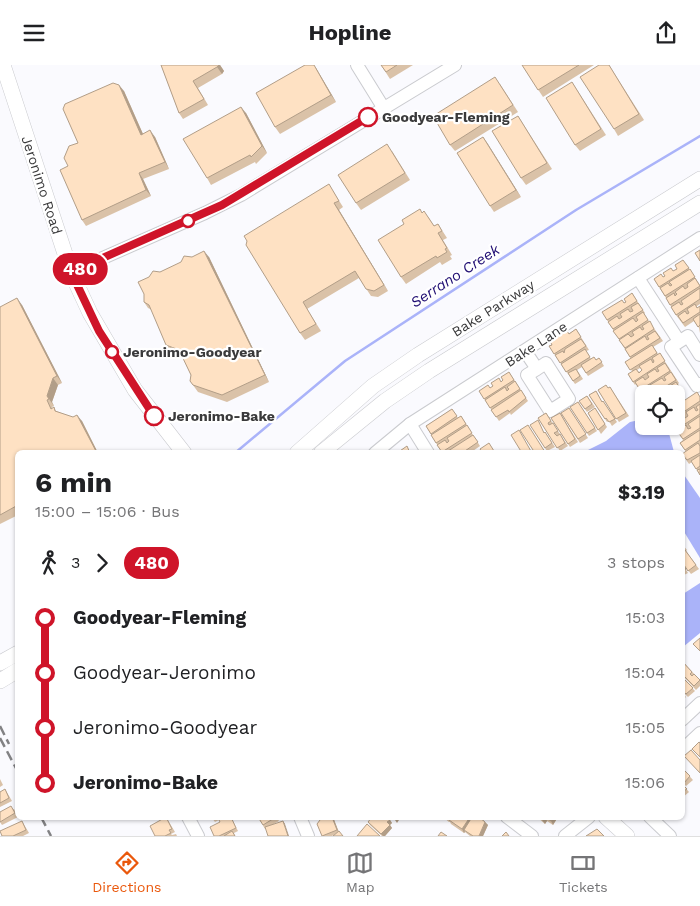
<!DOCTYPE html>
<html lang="en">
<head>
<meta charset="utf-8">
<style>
	body { margin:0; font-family:"Work Sans",sans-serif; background:#f6f6f6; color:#202124; height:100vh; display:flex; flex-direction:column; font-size:19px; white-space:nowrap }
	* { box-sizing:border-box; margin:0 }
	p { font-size:16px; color:#757577 }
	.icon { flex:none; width:28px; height:28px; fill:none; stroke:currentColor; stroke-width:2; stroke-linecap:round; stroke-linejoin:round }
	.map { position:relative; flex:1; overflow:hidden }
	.details { position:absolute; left:15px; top:385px; width:670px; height:370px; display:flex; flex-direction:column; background:#fff; border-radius:8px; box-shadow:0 1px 4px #0004 }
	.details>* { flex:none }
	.badge { padding:0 10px; border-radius:16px; font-size:18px; line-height:32px }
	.buttons { position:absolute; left:635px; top:320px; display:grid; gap:10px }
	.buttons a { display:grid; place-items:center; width:50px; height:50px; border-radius:8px; background:#fff; box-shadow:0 1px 4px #0004; font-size:25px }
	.map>.badge { position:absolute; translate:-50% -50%; box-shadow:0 0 0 2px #fff }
	.legs { display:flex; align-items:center; gap:8px; height:55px; padding:0 20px; font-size:16px }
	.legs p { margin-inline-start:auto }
	.overview { display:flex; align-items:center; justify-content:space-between; height:85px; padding:0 20px }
	h1 { font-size:28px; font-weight:700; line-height:38px }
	ul { padding:0 20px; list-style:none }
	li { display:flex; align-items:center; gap:18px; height:55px; font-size:19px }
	li i { display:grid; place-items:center; width:8px; height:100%; margin:0 6px; background:currentColor }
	li i::after { content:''; width:12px; height:12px; margin:-6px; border:4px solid; border-radius:50%; background:#fff }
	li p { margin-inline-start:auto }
	li:first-child i { background:linear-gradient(#0000 50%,currentColor 0) }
	li:last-child i { background:linear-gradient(currentColor 50%,#0000 0) }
	header { display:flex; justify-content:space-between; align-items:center; height:65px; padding:0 20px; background:#fff; font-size:22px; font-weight:700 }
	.tabs { display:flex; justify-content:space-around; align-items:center; height:70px; border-top:1px solid #e0e0e0; background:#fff; font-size:14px; color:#757577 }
	.tabs a { display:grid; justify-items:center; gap:2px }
	.tabs .selected { color:#ea580c }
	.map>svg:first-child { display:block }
	.water { fill:#aab3f9 }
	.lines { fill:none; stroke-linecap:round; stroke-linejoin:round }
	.stream { stroke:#aab3f9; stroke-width:2.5 }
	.minor-casing { stroke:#cacbcf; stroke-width:14 }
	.major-casing { stroke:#cacbcf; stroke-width:16 }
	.minor { stroke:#fff; stroke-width:12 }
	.major { stroke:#fff; stroke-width:15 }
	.rail { stroke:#828284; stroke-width:2.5; stroke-dasharray:10 5; stroke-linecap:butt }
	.wall { fill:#dac2a8; fill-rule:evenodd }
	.shaded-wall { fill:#b29e88 }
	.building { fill:#fee1c3; stroke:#b29e88 }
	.line-1-casing { stroke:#fff; stroke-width:11 }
	.line-1 { stroke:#cf1429; stroke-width:8 }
	.stop-1-dot { fill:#fff; stroke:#cf1429; stroke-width:2.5 }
	.labels { text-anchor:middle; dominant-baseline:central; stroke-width:4.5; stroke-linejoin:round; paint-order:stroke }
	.stop-label { font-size:14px; font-weight:bold; fill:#3a3a3b; stroke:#fff; text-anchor:start }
	.street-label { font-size:14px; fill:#3a3a3b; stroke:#fff }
	.water-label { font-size:15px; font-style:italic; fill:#200e73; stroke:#fff }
</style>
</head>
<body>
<header><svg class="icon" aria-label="menu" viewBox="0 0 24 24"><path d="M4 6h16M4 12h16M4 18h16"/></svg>Hopline<svg class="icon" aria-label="share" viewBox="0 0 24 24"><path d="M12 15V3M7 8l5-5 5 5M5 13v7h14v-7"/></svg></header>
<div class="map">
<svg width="700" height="771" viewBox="0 0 700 771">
	<rect width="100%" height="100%" fill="#fafafe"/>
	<g class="water">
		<polygon points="644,354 644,361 667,361 674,387 584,387 606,376 630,357"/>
		<polygon points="682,407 700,433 700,493 683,465"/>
		<polygon points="700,518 700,568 683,582 683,529"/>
	</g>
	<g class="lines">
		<polyline class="stream" points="235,388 345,296 576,145 700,71"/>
		<g class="minor-casing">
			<g id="minor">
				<polyline points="357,0 383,42"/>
				<polyline points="71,207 205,148 241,130 455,0"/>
				<polyline points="638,213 679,276"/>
				<polyline points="525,286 537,304 527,310 550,346 569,334 546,298 537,304"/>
				<polyline points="700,290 688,271 671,282 697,321 700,319"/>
				<polyline points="410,359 428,388"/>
				<polyline points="375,388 410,359 700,173"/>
				<polyline points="682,655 700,638"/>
				<polyline points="682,685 700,668"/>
				<polyline points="188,752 198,771"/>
				<polyline points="300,752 308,771"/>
				<polyline points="507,752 532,771"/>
				<polyline points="650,752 670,771"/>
				<polyline points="565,771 589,752"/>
			</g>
		</g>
		<g class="major-casing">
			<g id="major">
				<polyline points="3,0 71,207 90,248 135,325 184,388"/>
				<polyline points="297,388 373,321 418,290 700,114"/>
				<polyline points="321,388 385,336 429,306 700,138"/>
				<polyline points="0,598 18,588"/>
				<polyline points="0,616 18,605"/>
				<polyline points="606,752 627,771"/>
			</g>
		</g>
		<use href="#minor" class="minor"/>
		<use href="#major" class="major"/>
		<g class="rail">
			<polyline points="0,661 9,679"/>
			<polyline points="0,673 18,707"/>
			<polyline points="41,752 51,771"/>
		</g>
	</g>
	<g class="wall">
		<polygon points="161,0 220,0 224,6 222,9 198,23 208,40 183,54 179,48"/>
		<polygon points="381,0 413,0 390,14"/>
		<polygon points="522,0 594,0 543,32"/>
		<polygon points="609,0 644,55 618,71 614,64"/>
		<polygon points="316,3 336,37 280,69 275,62"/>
		<polygon points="572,17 606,70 580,86 575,80"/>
		<polygon points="500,19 518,47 455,86 450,80"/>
		<polygon points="124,26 143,69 155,72 169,104 143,114 151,131 86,161 82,155 68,101 78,78"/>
		<polygon points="246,48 267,88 256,99 255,97 211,120 207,113"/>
		<polygon points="518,51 552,104 526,120 521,113"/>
		<polygon points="483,72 521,132 494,147 490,141"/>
		<polygon points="392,86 410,115 361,145 356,138"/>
		<polygon points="333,126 343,142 339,145 388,226 378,232 371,231 359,213 307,244 321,266 305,275 300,268 247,176"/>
		<polygon points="423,147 429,153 434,161 438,159 447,173 443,175 452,190 450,191 452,194 442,200 440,197 406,219 401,212"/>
		<polygon points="209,192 269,317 227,337 198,327 190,316 191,310 182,291 170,287 166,280 152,245 148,243 144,237 160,207"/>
		<polygon points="683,195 700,220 700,239 697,241 697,243 700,241 700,268 699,263 694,256 685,262 676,250 666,233 654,214 663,212 677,204"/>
		<path d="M 632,228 L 645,248 L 644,249 L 663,276 L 653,282 L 658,289 L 662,292 L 679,318 L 678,319 L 684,328 L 676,333 L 676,329 L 642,328 L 636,319 L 635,320 L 633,317 L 632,306 L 625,297 L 631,294 L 607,255 L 626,237 ZM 640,303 L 642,305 L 639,307 L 637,305 Z"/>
		<polygon points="22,240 62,318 58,320 52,337 54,341 52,342 52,343 54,342 56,346 82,356 98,388 18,388 18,450 0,459 0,242"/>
		<polygon points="576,264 589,285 586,286 591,294 596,295 599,293 604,301 588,311 582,302 577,305 583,314 575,319 549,281"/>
		<polygon points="509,307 528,336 511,350 510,348 499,356 479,326 490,323 503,315"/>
		<polygon points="610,322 629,351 619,357 598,325 608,323"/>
		<polygon points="596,326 602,337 603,336 617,357 612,361 609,356 607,357 589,330"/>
		<polygon points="587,331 595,342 587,347 579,336"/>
		<polygon points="700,332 700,410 692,397 689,399 682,389 686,387 680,378 683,375 677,366 680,364 676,359 676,342 677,344"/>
		<polygon points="578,337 597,366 589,371 570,342"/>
		<polygon points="569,343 588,373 580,378 561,348"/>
		<polygon points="595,343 607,362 601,369 588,348"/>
		<polygon points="452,344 458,353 461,351 480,381 470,388 442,388 426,361"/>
		<polygon points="546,348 568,381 560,386 538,353"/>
		<polygon points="560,348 578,377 570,382 551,353"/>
		<polygon points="538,355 544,368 545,367 555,382 547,386 545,383"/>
		<polygon points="682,479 687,485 686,486 699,504 691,509 682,497"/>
		<polygon points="682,499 688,508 682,511"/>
		<polygon points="682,596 700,615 700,621 696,625 682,610"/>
		<polygon points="682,612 695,626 688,632 682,626"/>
		<polygon points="682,628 686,632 682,635"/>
		<polygon points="682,703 693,715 686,721 682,717"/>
		<polygon points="0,714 3,720 0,722"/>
		<polygon points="682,719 689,727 682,733"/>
		<polygon points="5,724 12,736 0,742 0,727"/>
		<polygon points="14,744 18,752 2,760 0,757 0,747"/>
		<polygon points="166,752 175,767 171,769 172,770 176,769 177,771 155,771"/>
		<polygon points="206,752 231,752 238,766 234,768 235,771 214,771 220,757 219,755 215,757 212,753 208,755"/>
		<polygon points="258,752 277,752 279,756 272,760 283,756 285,759 265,764"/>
		<polygon points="318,752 333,752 339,767 332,771 322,771 317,759 320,755"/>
		<polygon points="443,752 479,752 485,757 488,760 483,771 470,771 465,767 464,768 451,759 450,757 449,757"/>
		<polygon points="537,752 558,752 553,760 547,756 545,759"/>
		<polygon points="390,755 392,758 390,760 392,763 385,771 382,771 370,760 368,757"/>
		<polygon points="22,756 29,768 23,771 2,771"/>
	</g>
	<g class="shaded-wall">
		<polygon points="219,0 220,0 224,6 222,9 217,2"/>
		<polygon points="314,0 316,3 336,37 331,30"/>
		<polygon points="119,20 124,26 146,76 141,70"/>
		<polygon points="241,42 246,48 267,88 262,81"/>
		<polygon points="150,65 155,72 169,104 165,97"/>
		<polygon points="483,72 488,79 521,132 516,125"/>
		<polygon points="139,108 143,114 151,131 146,125"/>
		<polygon points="334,138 339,145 388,226 384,220"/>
		<polygon points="204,186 209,192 269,317 265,310"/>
		<polygon points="17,233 22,240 62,318 57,311"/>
		<polygon points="53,313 58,320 52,337 54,341 47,331"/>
		<polygon points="77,350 82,356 98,388 97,388"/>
		<polygon points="332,752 333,752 339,768 337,765"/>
		<polygon points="396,752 401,752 397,758 395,755"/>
		<polygon points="470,752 474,752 464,765 465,767 464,768 462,764"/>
		<polygon points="545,752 547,756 545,759 542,755"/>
		<polygon points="553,752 558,752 553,760 551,756"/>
		<polygon points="390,755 392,758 390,760 392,763 385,771 383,771 381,769 387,757"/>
		<polygon points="283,756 285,759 289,771 288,771"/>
		<polygon points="485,757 488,760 483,771 479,771"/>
	</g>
	<g class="building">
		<polygon points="161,0 219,0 217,2 193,16 204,34 179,48"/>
		<polygon points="305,0 314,0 331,30 275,62 256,28"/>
		<polygon points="381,0 397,0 386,7"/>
		<polygon points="522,0 579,0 538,25"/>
		<polygon points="599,0 609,0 639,49 614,64 580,12"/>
		<polygon points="495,12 513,40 450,80 433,51"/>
		<polygon points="572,17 601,64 575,80 546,33"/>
		<polygon points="113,18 119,20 141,70 150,65 165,97 139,108 146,125 82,155 60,105 68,101 64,93 69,81 78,78 63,44 65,39"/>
		<polygon points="241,42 262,81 251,92 250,90 207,113 183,74"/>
		<polygon points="518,51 547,98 521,113 492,66"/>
		<polygon points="483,72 516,125 490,141 457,88"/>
		<polygon points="387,79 405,108 356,138 338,110"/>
		<polygon points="329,119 339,136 334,138 384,220 374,226 366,224 355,206 303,237 316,259 300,268 246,180 247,176 244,171"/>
		<polygon points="420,144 422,148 424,146 434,161 438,159 442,166 438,168 447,183 445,184 447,187 437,193 436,191 401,212 378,175 404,159 402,155"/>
		<polygon points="700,185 700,196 695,188"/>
		<polygon points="204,186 265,310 222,330 193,320 190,316 191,310 179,285 166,280 149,240 144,237 144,229 138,217 149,212 153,206 160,207 181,197 184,191 192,192"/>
		<polygon points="683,195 689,203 659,222 654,214 661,209 663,212 665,211 663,208 671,203 673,206 677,204 675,200"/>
		<polygon points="690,204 695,212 665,231 660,223 668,218 670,221 672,220 669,217"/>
		<polygon points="695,213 700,221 670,240 666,233 674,228 675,231 677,229 675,227 683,221 685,224 688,222 687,219"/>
		<polygon points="700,223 700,234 676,250 671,242 679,237 681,240 683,239 681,236"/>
		<polygon points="632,228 637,236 607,255 602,247 622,235 624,238 626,237 624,234"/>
		<polygon points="17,233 57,311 53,313 47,331 49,334 47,335 51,344 54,342 55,346 73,352 77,350 97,388 18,388 18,440 0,450 0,242"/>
		<polygon points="638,238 643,245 613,264 608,257 617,251 619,254 622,252 620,249 628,244 630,247 633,246 631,242"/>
		<polygon points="695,239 697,243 700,241 700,247 683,258 678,251 685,246 687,249 689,248 687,244"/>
		<polygon points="643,247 648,255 619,274 613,266 633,253 636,257 638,255 636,252"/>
		<polygon points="700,249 700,260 698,262 693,254"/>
		<polygon points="650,256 654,264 625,283 619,275 628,269 631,272 634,270 632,267 640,262 642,265 644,264 642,261"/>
		<polygon points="576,264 581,272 554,289 549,281 552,280 550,276 567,266 569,269"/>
		<polygon points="655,266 660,273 630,292 625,284 645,271 647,275 649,274 647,271"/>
		<polygon points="581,274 586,281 560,298 555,290 563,286 564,288 565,284"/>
		<polygon points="652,280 657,288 630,305 625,297"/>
		<polygon points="585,284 590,292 566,307 561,299"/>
		<polygon points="660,288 665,296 633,317 628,309 636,304 639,308 642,305 639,301 651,294 653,298 654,296 652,293"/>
		<polygon points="594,292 596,295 599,293 602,297 586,308 581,300"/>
		<polygon points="665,298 670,306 640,325 635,317 643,312 645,315 649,312 647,309 655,304 657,307 659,306 657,303"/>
		<polygon points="576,304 580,311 573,316 568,308"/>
		<polygon points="509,307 514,315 484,334 479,326 488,320 490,323 493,321 491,318 499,313 501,317 503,315 501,312"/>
		<polygon points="671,307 676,315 654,329 644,329 641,325 662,313 664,316 666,315 664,312"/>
		<polygon points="515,316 520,324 490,343 485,335 505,322 507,326 509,324 507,322"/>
		<polygon points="676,317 681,325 675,329 658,329"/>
		<polygon points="606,320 608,323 610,322 626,348 616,354 598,325"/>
		<polygon points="521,325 526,333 509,347 508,345 496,352 491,345"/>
		<polygon points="596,326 602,337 603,336 615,354 609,357 606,353 605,354 589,330"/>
		<polygon points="697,327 700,332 700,336 676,352 676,342 677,344 681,342 679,339"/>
		<polygon points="587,331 592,339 585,344 579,336"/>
		<polygon points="578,337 595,363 587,368 570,342"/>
		<polygon points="700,339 700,349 679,363 676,359 676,354 683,350 685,353 688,351 686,347 694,342 696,346 698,345 696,342"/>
		<polygon points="569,343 586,369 578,374 561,348"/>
		<polygon points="595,343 605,359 598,365 588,348"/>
		<polygon points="452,344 457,351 431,369 426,361"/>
		<polygon points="546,348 551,356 548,358 549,360 553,358 558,366 554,368 557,371 560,369 565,378 557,383 538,353"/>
		<polygon points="560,348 575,374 568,379 551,353"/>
		<polygon points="461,351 466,359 436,378 431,370"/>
		<polygon points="700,351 700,363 683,374 677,366 686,360 688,364 691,363 688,359"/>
		<polygon points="538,355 544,368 545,367 552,378 545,383 530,360"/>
		<polygon points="467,360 472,368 442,387 437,380 445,375 447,378 449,376 447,373"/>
		<polygon points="528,360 545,387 544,388 535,388 520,365"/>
		<polygon points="519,365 532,388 522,388 511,370"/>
		<polygon points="700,365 700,375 685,385 680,378"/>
		<polygon points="473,370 478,377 462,388 445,388"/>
		<polygon points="489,378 494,386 492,388 481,388 482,387 480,384"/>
		<polygon points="698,378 700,381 700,388 687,395 682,389"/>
		<polygon points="407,381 410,388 397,388"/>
		<polygon points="700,390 700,401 696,404 691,396"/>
		<polygon points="700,404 700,410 697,405"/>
		<polygon points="685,485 696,500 688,506 682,497 682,486"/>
		<polygon points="682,499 686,504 682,506"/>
		<polygon points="700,573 700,586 693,579"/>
		<polygon points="682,596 692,607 690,609 692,611 694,609 700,615 694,621 682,609"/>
		<polygon points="682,612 693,623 686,629 682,626"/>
		<polygon points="699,677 700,678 700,692 692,684"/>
		<polygon points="691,685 700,695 700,708 684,691"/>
		<polygon points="682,703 690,711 684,718 682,716"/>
		<polygon points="682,719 687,724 682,727"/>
		<polygon points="5,724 9,733 0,738 0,727"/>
		<polygon points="11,741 15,748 0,757 0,747"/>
		<polygon points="166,752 172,764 169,765 171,768 165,771 155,771 150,761"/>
		<polygon points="220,752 231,752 236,763 219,771 214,771 210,762 220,757 218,753"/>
		<polygon points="258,752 276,752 263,760"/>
		<polygon points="318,752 332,752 337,765 322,771 317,759 320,755"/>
		<polygon points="372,752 387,752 390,755 387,757 390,760 381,769 368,757"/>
		<polygon points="451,752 470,752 462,764 449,755"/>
		<polygon points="472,752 479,752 485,757 479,771 473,771 464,765"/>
		<polygon points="539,752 545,752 542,755"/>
		<polygon points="545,752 553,752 551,756"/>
		<polygon points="22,756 26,765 13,771 2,771 0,766"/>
		<polygon points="283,756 288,771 268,771 265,762"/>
		<polygon points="367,759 380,771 357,771"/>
		<polygon points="597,764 604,771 586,771"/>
		<polygon points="232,766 235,771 224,771"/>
		<polygon points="339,766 343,771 333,771"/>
		<polygon points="441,767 447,771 438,771"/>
		<polygon points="506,767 509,771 502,771"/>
	</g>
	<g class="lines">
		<g class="line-1-casing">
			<polyline id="line-1" points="154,351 99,266 71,207 222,140 368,52"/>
		</g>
		<use href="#line-1" class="line-1"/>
	</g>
	<g class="stop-1-dot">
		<circle cx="368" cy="52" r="9"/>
		<circle cx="188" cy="156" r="6"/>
		<circle cx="112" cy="287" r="6"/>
		<circle cx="154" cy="351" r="9"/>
	</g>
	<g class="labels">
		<g class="stop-label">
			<text x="382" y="52">Goodyear-Fleming</text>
			<text x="123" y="287">Jeronimo-Goodyear</text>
			<text x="168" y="351">Jeronimo-Bake</text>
		</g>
		<g class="street-label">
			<text transform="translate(42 120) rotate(72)">Jeronimo Road</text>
			<text transform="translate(493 243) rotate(-32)">Bake Parkway</text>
			<text transform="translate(536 279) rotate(-33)">Bake Lane</text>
		</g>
		<g class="water-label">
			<text transform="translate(455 211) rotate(-33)">Serrano Creek</text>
		</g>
	</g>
</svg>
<div class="buttons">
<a><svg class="icon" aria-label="locate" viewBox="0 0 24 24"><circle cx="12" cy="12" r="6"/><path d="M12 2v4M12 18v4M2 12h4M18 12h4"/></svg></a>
</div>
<b class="badge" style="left:80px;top:204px;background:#cf1429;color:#fff">480</b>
<section class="details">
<div class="overview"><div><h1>6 min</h1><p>15:00 – 15:06 · Bus</p></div><b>$3.19</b></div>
<div class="legs"><svg class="icon" aria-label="walk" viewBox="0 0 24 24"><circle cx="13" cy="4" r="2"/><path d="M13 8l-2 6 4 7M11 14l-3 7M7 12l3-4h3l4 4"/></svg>3<svg class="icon" aria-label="forward" viewBox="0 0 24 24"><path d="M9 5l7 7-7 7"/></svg><b class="badge" style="background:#cf1429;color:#fff">480</b><p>3 stops</p></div>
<ul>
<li><i style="color:#cf1429"></i><b>Goodyear-Fleming</b><p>15:03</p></li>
<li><i style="color:#cf1429"></i><span>Goodyear-Jeronimo</span><p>15:04</p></li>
<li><i style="color:#cf1429"></i><span>Jeronimo-Goodyear</span><p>15:05</p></li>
<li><i style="color:#cf1429"></i><b>Jeronimo-Bake</b><p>15:06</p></li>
</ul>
</section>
</div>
<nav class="tabs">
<a class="selected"><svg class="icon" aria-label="directions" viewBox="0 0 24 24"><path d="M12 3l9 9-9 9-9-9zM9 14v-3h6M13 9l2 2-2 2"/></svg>Directions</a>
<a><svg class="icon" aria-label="map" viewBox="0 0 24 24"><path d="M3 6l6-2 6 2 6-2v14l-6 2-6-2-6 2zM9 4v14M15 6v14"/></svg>Map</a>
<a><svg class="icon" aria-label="tickets" viewBox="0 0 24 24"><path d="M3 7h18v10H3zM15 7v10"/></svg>Tickets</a>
</nav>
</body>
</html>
